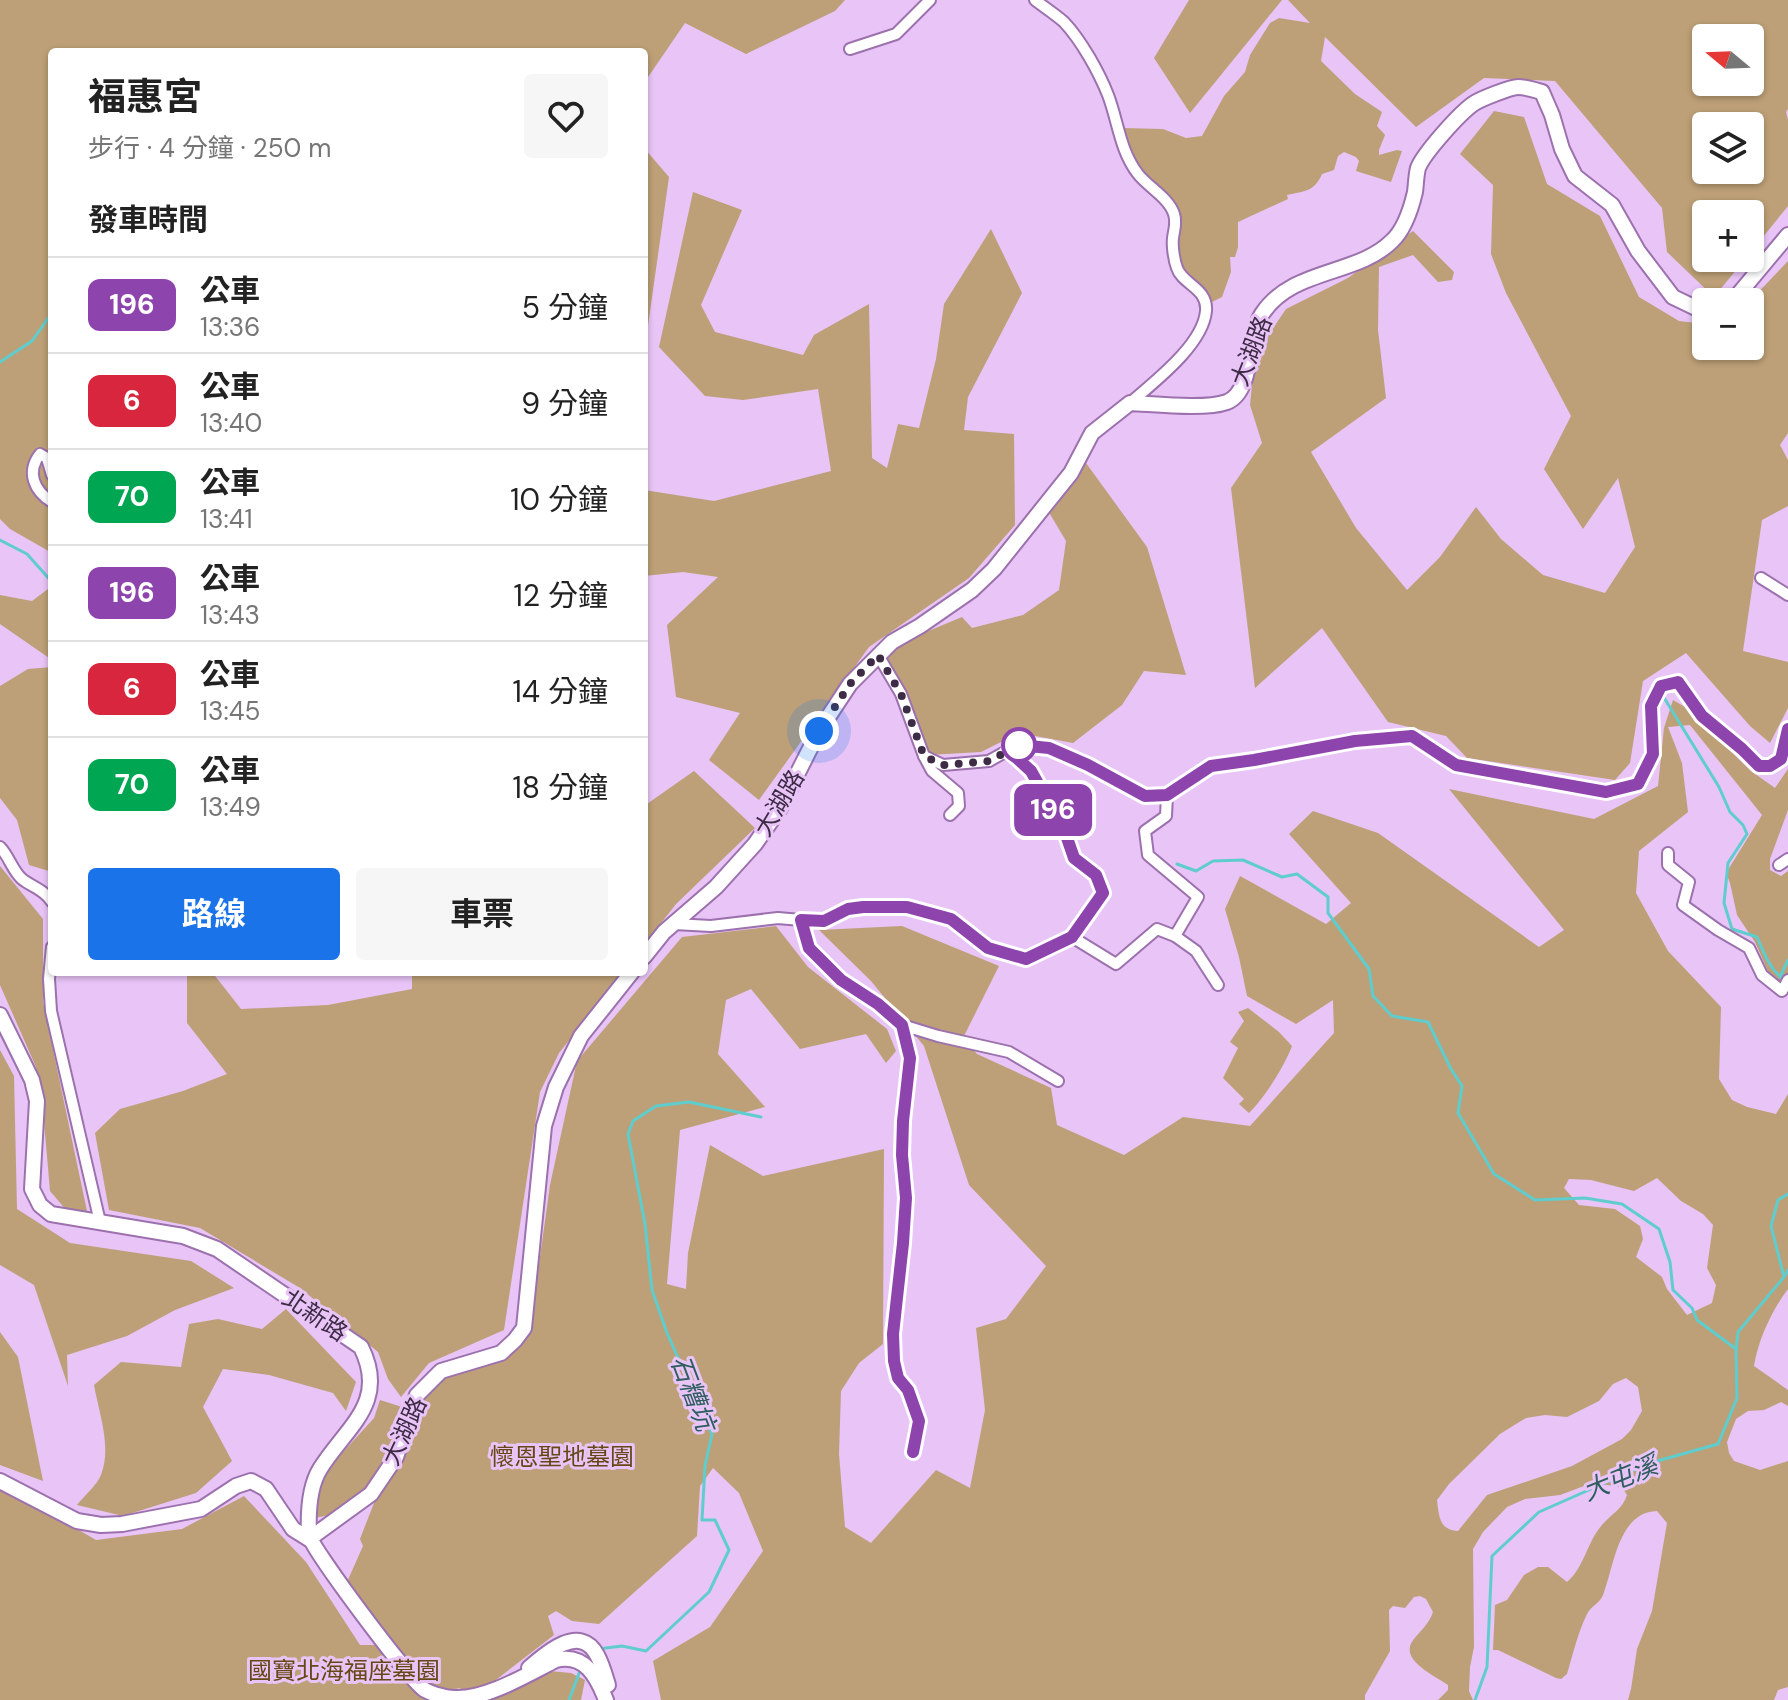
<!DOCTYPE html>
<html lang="zh-TW">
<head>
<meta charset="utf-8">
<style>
	body { margin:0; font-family:"DM Sans","Noto Sans TC",sans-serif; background:#f6f6f6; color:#222; height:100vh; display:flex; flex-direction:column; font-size:30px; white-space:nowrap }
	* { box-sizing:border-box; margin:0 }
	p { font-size:26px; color:#767676 }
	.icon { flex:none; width:44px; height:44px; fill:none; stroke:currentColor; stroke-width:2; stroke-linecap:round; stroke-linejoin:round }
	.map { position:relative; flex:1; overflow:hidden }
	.drawer { position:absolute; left:48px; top:48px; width:600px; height:928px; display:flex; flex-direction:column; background:#fff; border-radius:8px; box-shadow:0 2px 6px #0004 }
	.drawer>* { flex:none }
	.badge { padding:0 16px; border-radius:12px; font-size:28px; line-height:52px }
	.needle { width:52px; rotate:289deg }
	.tools { position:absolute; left:1692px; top:24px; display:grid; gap:16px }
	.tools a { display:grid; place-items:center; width:72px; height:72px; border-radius:8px; background:#fff; box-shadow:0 2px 6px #0004; font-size:40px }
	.you { position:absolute; width:40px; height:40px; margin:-20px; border:6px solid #fff; border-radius:50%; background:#1a73e8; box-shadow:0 0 0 12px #1a73e833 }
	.map>.badge { position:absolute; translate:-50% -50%; box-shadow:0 0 0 4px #fff }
	h2 { padding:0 40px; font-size:30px; line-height:72px }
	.round { display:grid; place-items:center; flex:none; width:84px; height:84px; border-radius:8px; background:#f6f6f6 }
	.overview { display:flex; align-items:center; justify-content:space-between; height:136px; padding:0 40px }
	h1 { font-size:38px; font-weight:700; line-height:60px }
	.cta { display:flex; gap:16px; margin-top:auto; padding:16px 40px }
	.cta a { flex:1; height:92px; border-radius:8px; background:#1a73e8; color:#fff; font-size:32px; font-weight:700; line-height:92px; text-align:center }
	.cta a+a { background:#f6f6f6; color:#222 }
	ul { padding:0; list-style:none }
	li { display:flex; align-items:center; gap:24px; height:96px; padding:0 40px; border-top:2px solid #e0e0e0 }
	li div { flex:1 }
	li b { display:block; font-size:30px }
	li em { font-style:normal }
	li .badge { min-width:88px; font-weight:700; text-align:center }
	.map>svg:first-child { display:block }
	.green { fill:#bda077; fill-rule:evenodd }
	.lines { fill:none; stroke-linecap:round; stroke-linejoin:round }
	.stream { stroke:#5fcdce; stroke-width:3 }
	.street-casing { stroke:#9c71ad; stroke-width:14 }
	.secondary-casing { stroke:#9c71ad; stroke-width:18 }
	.street { stroke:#fff; stroke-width:10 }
	.secondary { stroke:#fff; stroke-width:14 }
	.line-casing { stroke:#fff; stroke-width:18 }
	.line { stroke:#8e44ad; stroke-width:12 }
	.walk { stroke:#3e2b45; stroke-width:8; stroke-dasharray:0 14.4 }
	.stop-dot { fill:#fff; stroke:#8e44ad; stroke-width:4 }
	.labels { text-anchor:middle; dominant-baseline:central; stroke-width:6; stroke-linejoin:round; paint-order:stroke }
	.street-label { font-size:24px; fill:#3e2b45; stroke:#e8c4f7 }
	.park-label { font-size:24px; fill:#674814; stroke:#e8c4f7 }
	.water-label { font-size:26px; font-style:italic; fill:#2f5e5f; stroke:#e8c4f7 }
</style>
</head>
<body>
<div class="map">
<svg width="1788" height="1700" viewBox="0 0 1788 1700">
	<rect width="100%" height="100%" fill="#e8c4f7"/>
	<g class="green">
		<polygon points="0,0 845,0 835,11 746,54 685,23 644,83 644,52 52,52 52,553 10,529 0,519"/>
		<polygon points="1189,0 1282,0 1190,113 1154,58"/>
		<path d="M 1288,0 L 1788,0 L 1788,109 L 1786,112 L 1788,120 L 1788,206 L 1750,253 L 1750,214 L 1706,214 L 1706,258 L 1746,258 L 1714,297 L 1667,252 L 1662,208 L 1555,81 L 1484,78 L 1416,127 L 1325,37 L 1321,61 L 1355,94 L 1382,112 L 1377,126 L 1385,135 L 1379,150 L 1379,155 L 1397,150 L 1402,151 L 1391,182 L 1356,171 L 1359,161 L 1356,157 L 1344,152 L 1338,156 L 1334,170 L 1322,174 C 1314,192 1305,191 1287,195 L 1288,199 L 1238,222 L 1238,247 L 1235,257 L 1230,257 L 1231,272 L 1222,297 L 1208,304 L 1179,269 L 1176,239 L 1180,223 L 1176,209 L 1144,177 L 1130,152 L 1122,128 L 1163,129 L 1186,138 L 1202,136 L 1224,96 L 1245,72 L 1250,55 L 1270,23 L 1279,18 L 1310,23 ZM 1706,38 L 1750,38 L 1750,82 L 1706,82 ZM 1706,126 L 1750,126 L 1750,170 L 1706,170 Z"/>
		<polygon points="1494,111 1524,117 1547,184 1600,216 1639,297 1679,321 1706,324 1706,346 1750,346 1749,302 1788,261 1788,433 1780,445 1788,460 1788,506 1762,520 1743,651 1788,662 1788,708 1770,743 1750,726 1686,653 1643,681 1630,763 1615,780 1467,758 1446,736 1388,722 1322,628 1255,688 1231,488 1262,443 1250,405 1255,355 1286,309 1348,278 1413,231 1454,272 1452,280 1438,282 1413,255 1379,267 1378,330 1386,398 1311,452 1356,528 1407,590 1440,557 1476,507 1501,539 1543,575 1605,593 1635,547 1618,478 1583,529 1544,469 1571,416 1506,293 1491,254 1493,185 1460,154"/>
		<polygon points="644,148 669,177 644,354"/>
		<polygon points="693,192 742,210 701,305 715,332 803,355 814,335 869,304 872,458 887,468 898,424 919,428 936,359 944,304 991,229 1022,293 968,397 964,430 1014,434 1015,525 969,578 869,647 759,800 709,760 740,713 676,697 667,625 718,577 683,572 644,576 644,490 714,501 831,471 818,389 743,400 705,396 659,347"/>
		<polygon points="1086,463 1147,547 1186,675 1144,671 1122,705 1073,743 1019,733 981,752 928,755 886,656 902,642 962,617 972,628 1023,615 1059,590 1066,541 1047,509"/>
		<polygon points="52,586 52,660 0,624 0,595 32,601"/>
		<polygon points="52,667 52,872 29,865 17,820 0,798 0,686 28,669"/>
		<path d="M 1673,700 L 1685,707 L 1751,771 L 1775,788 L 1788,769 L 1788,810 L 1770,859 L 1770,870 L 1781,876 L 1788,871 L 1788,990 L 1770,976 L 1755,942 L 1737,915 L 1730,883 L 1726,873 L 1762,815 L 1690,725 L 1668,727 L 1682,763 L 1688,812 L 1639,851 L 1636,893 L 1668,951 L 1721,1007 L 1719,1079 L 1732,1100 L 1747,1107 L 1776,1114 L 1788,1094 L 1788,1289 C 1772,1310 1758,1340 1754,1366 L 1788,1390 L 1788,1406 L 1781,1402 L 1764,1410 L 1748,1411 L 1736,1419 L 1727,1442 L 1729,1453 L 1734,1461 L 1760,1470 L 1788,1461 L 1788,1687 L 1778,1690 L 1774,1700 L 1628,1700 L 1631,1689 L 1637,1649 L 1652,1611 L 1667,1523 L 1657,1511 C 1618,1512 1614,1567 1603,1595 C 1600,1603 1591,1606 1587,1614 C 1578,1632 1573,1654 1567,1674 L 1561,1679 L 1556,1678 L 1498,1650 L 1493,1650 L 1495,1605 L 1507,1600 L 1524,1575 L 1538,1567 L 1548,1567 L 1567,1582 C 1584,1568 1587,1542 1602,1525 C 1611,1514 1623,1509 1627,1495 L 1622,1487 L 1592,1483 L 1560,1495 L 1525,1499 L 1507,1507 L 1483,1532 L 1473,1549 L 1474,1647 L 1470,1667 L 1469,1691 L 1473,1700 L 1438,1700 L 1448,1690 L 1448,1685 C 1434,1675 1397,1659 1414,1639 C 1421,1630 1429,1624 1433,1612 L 1426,1599 L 1420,1596 L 1414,1597 L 1405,1608 L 1393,1606 L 1389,1610 L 1390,1651 L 1365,1695 L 1365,1700 L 661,1700 L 653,1661 L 710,1627 L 763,1551 L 739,1493 L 713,1468 L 700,1486 L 697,1536 L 599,1624 L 572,1621 L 556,1611 L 548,1616 L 554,1635 L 492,1683 L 462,1691 L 460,1688 L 436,1693 L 417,1680 L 347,1582 L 363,1546 L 360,1539 L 374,1503 L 363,1494 L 330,1515 L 314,1518 L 317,1489 L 324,1473 L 374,1418 L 380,1400 L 418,1412 C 420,1407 422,1399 425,1394 C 445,1360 495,1371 521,1346 C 525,1342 527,1335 530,1329 L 550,1185 L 577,1061 L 682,937 L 776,926 L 808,967 L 887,1029 L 896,1051 L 886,1063 L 866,1034 L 800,1049 L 751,989 L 726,1000 L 718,1054 L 765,1107 L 680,1130 L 667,1284 L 686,1289 L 688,1253 L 710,1145 L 763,1176 L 884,1149 L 883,1344 L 859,1363 L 841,1391 L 839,1454 L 845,1527 L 871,1543 L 936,1470 L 970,1488 L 985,1410 L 976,1328 L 1006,1319 L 1046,1266 L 969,1185 L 924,1046 L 871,981 L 819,930 L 902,926 L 999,966 L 963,1038 L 977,1054 L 1051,1088 L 1057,1125 L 1124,1155 L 1183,1117 L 1250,1126 L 1334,1033 L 1333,1000 L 1296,1024 L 1247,996 L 1239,957 L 1225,909 L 1240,876 L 1326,924 L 1351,903 L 1289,834 L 1313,811 L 1378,833 L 1539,947 L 1564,930 L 1449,789 L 1594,819 L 1658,786 L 1664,728 ZM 1657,1178 L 1681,1201 L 1703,1214 L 1713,1225 L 1707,1268 L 1716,1285 L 1712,1303 L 1687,1315 L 1667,1289 L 1662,1277 L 1636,1257 L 1643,1239 L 1640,1226 L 1615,1209 L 1579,1205 L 1564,1188 L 1569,1179 L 1591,1180 L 1634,1191 ZM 1626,1378 L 1638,1387 L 1642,1411 L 1631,1430 L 1622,1439 L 1572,1466 L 1487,1495 L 1458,1531 C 1439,1530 1439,1516 1437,1500 L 1449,1484 L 1500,1434 L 1516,1424 L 1526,1418 L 1545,1415 L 1567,1417 L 1599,1401 L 1613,1384 Z"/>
		<polygon points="694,771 755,828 676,904 644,945 644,806"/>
		<polygon points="0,866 43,919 43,1002 88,1216 67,1211 50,1191 43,1110 36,1067 0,985"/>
		<polygon points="187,972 212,972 241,1009 328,1005 412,989 412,972 623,972 559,1053 540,1092 504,1330 429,1363 401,1397 388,1379 378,1352 300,1288 200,1228 109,1210 95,1133 120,1109 183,1091 227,1074 187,1023"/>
		<path d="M 1248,1008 L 1279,1032 L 1292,1046 C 1284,1067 1265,1097 1249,1113 L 1239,1104 L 1244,1099 L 1223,1078 L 1238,1048 L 1230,1042 L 1244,1021 L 1238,1012 Z"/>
		<polygon points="0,1050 14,1076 17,1209 70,1243 191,1261 234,1288 175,1310 127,1336 67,1355 68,1386 34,1285 0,1265"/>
		<path d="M 286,1309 L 356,1382 L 346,1411 L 333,1393 L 269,1375 L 223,1369 L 203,1407 L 232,1461 L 196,1493 L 123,1516 L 77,1505 C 84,1496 97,1485 101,1475 C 112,1447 99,1413 94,1385 L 121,1362 L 181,1367 L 189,1324 L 218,1319 L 262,1329 Z"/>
		<polygon points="0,1332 18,1357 43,1481 0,1465"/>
		<polygon points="0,1484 96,1540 182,1529 244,1496 306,1562 360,1645 377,1645 407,1683 432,1700 0,1700"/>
		<polygon points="549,1671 571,1673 585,1680 581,1700 486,1700 494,1698 529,1679"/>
	</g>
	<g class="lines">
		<g class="stream">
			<polyline points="0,362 32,341 52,313"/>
			<polyline points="0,540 27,554 52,582"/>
			<path d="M 1663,696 L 1719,787 L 1730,812 L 1743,825 L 1747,834 L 1728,863 L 1724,903 L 1732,929 L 1757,937 C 1764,953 1770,971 1786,981"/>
			<polyline points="1177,864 1196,871 1213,861 1243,860 1282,877 1297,874 1328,897 1328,913 1369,969 1373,996 1392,1016 1428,1022 1451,1069 1462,1086 1458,1113 1494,1174 1535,1200 1585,1198 1622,1204 1659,1229 1670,1262 1673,1290 1692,1308 1697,1320 1736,1349"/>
			<polyline points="1780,977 1788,960"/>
			<polyline points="1784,1277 1771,1226 1778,1200 1788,1194"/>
			<polyline points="598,1649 622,1646 646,1651 709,1592 729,1550 715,1520 702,1520 705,1466 712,1434 667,1333 652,1290 645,1224 628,1134 633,1121 656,1106 689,1102 761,1117"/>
			<polyline points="569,1700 581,1668"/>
			<polyline points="1475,1700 1487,1667 1492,1556 1539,1512 1650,1463 1718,1444 1737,1398 1736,1349 1738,1332 1784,1277 1788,1270"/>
		</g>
		<g class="street-casing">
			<g id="street">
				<path d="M 1035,0 C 1044,7 1055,14 1064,22 C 1081,40 1099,72 1108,95 C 1118,121 1120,151 1138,174 C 1148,187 1169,198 1174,214 C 1177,223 1174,230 1173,238 C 1172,246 1174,260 1177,268 C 1182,284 1208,288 1206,311 C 1203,345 1154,382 1130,403"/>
				<polyline points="850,49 896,34 930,0"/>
				<path d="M 52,475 L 47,458 L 40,454 C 26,472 34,491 52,502"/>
				<polyline points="1761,578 1788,595"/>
				<polyline points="878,655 901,694 924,756 943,765 989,761 1018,745 1049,748 1088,765 1145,796 1167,795 1211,766 1254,760 1355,741 1412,736 1456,765 1606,792 1638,784 1653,754 1651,706 1661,686 1678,682 1702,716 1742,749 1759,766 1770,766 1781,759 1788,729"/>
				<polyline points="924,756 932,771 958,793 959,806 950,815"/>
				<polyline points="1167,795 1166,816 1145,831 1148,855 1198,897 1175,936"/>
				<path d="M 0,847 C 9,856 12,870 22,879 C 32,887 45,890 52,902"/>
				<polyline points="1668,853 1668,865 1689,882 1683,905 1718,930 1749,948 1762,975 1782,991 1788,980"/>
				<polyline points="1779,865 1788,859"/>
				<polyline points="801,920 824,921 848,909 863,907 907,907 951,919 988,948 1026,959 1072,937 1103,893 1096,875 1074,858 1065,832 1031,771 1009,751"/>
				<polyline points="674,924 711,926 778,918 801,920 809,948 841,980 878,1004 902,1025 910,1058 903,1121 902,1155 906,1198 902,1266 893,1334 894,1361 898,1378 908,1390 919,1421 913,1452"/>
				<polyline points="1072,937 1116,964 1157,929 1175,936 1196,951 1218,985"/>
				<polyline points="52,947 49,979 51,1011 100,1222"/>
				<polyline points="902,1025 938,1036 1009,1052 1058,1081"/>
			</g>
		</g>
		<g class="secondary-casing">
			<g id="secondary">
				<polyline points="1732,302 1788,235"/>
				<path d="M 644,957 L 664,932 L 716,887 L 755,844 L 780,808 L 819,731 L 850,684 L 892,642 L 920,626 L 972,590 L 994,569 L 1071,473 L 1092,433 L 1130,403 C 1154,404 1205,410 1227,402 C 1254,391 1247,337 1262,314 C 1292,268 1357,276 1392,241 C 1405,229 1411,209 1415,192 C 1416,185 1416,176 1418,168 C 1424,153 1459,114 1473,104 C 1480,99 1511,87 1518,87 C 1526,87 1535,90 1542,92 L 1552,115 L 1562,149 L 1575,176 L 1612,205 L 1638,251 L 1673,297 L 1700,310 L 1706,310"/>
				<path d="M 0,1015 L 32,1080 L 37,1101 L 32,1189 L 40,1205 L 51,1214 L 183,1236 L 217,1249 L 361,1347 C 389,1403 346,1427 320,1469 C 309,1487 308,1514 309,1535 C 311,1548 411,1682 425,1690 C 432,1694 447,1698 454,1698 C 486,1700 528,1674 556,1660 C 585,1653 597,1677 606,1700"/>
				<polyline points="0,1481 77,1521 101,1525 122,1524 201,1509 236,1486 251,1481 266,1489 293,1529 309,1539 371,1494 396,1457 417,1395 441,1371 501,1353 515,1340 524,1328 544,1126 556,1087 581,1036 632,972"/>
				<path d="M 529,1668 C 546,1653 580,1623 597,1655 C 602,1664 605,1675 608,1685"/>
			</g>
		</g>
		<use href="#street" class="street"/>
		<use href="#secondary" class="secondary"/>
	</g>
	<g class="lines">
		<g class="line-casing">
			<polyline id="line" points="913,1452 919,1421 908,1390 898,1378 894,1361 893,1334 903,1243 906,1198 902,1155 903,1121 910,1058 902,1025 878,1004 841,980 809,948 801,920 824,921 848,909 863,907 907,907 951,919 988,948 1026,959 1072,937 1103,893 1096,875 1074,858 1065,832 1031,771 1009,751 1018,745 1049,748 1088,765 1145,796 1167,795 1211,766 1254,760 1355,741 1412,736 1456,765 1606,792 1638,784 1653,754 1651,706 1661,686 1678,682 1702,716 1742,749 1759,766 1770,766 1781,759 1788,729"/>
		</g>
		<use href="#line" class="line"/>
		<polyline class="walk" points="819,731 850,684 878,655 901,694 924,756 943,765 989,761 1019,745"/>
	</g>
	<circle class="stop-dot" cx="1019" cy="745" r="16"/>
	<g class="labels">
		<g class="street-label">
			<text transform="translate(1251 351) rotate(-69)">大湖路</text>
			<text transform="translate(779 803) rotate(-59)">大湖路</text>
			<text transform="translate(315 1315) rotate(34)">北新路</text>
			<text transform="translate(404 1431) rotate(-65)">大湖路</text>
		</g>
		<g class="park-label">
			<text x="562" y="1456">懷恩聖地墓園</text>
			<text x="344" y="1670">國寶北海福座墓園</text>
		</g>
		<g class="water-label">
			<text transform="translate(693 1393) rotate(69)">石糟坑</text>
			<text transform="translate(1620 1478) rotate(-22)">大屯溪</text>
		</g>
	</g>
</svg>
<div class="tools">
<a><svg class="needle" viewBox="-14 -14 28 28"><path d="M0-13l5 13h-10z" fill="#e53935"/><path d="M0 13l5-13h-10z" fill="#767676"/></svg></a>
<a><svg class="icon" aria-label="layers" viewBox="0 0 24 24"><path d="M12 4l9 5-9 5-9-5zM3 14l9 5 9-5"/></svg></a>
<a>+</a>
<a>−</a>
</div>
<div class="you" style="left:819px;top:731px"></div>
<b class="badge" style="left:1053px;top:810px;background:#8e44ad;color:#fff">196</b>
<section class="drawer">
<div class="overview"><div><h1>福惠宮</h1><p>步行 · 4 分鐘 · 250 m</p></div><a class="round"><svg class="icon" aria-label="heart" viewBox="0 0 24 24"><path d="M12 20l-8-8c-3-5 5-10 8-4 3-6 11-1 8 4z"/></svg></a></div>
<h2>發車時間</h2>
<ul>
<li><span class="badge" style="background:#8e44ad;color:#fff">196</span><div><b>公車</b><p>13:36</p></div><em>5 分鐘</em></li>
<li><span class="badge" style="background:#d7263d;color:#fff">6</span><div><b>公車</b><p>13:40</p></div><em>9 分鐘</em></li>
<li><span class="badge" style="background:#00a651;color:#fff">70</span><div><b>公車</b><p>13:41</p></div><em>10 分鐘</em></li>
<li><span class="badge" style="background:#8e44ad;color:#fff">196</span><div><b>公車</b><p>13:43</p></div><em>12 分鐘</em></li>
<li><span class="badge" style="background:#d7263d;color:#fff">6</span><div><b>公車</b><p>13:45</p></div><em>14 分鐘</em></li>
<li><span class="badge" style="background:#00a651;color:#fff">70</span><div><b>公車</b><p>13:49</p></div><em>18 分鐘</em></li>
</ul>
<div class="cta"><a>路線</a><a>車票</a></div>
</section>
</div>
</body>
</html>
